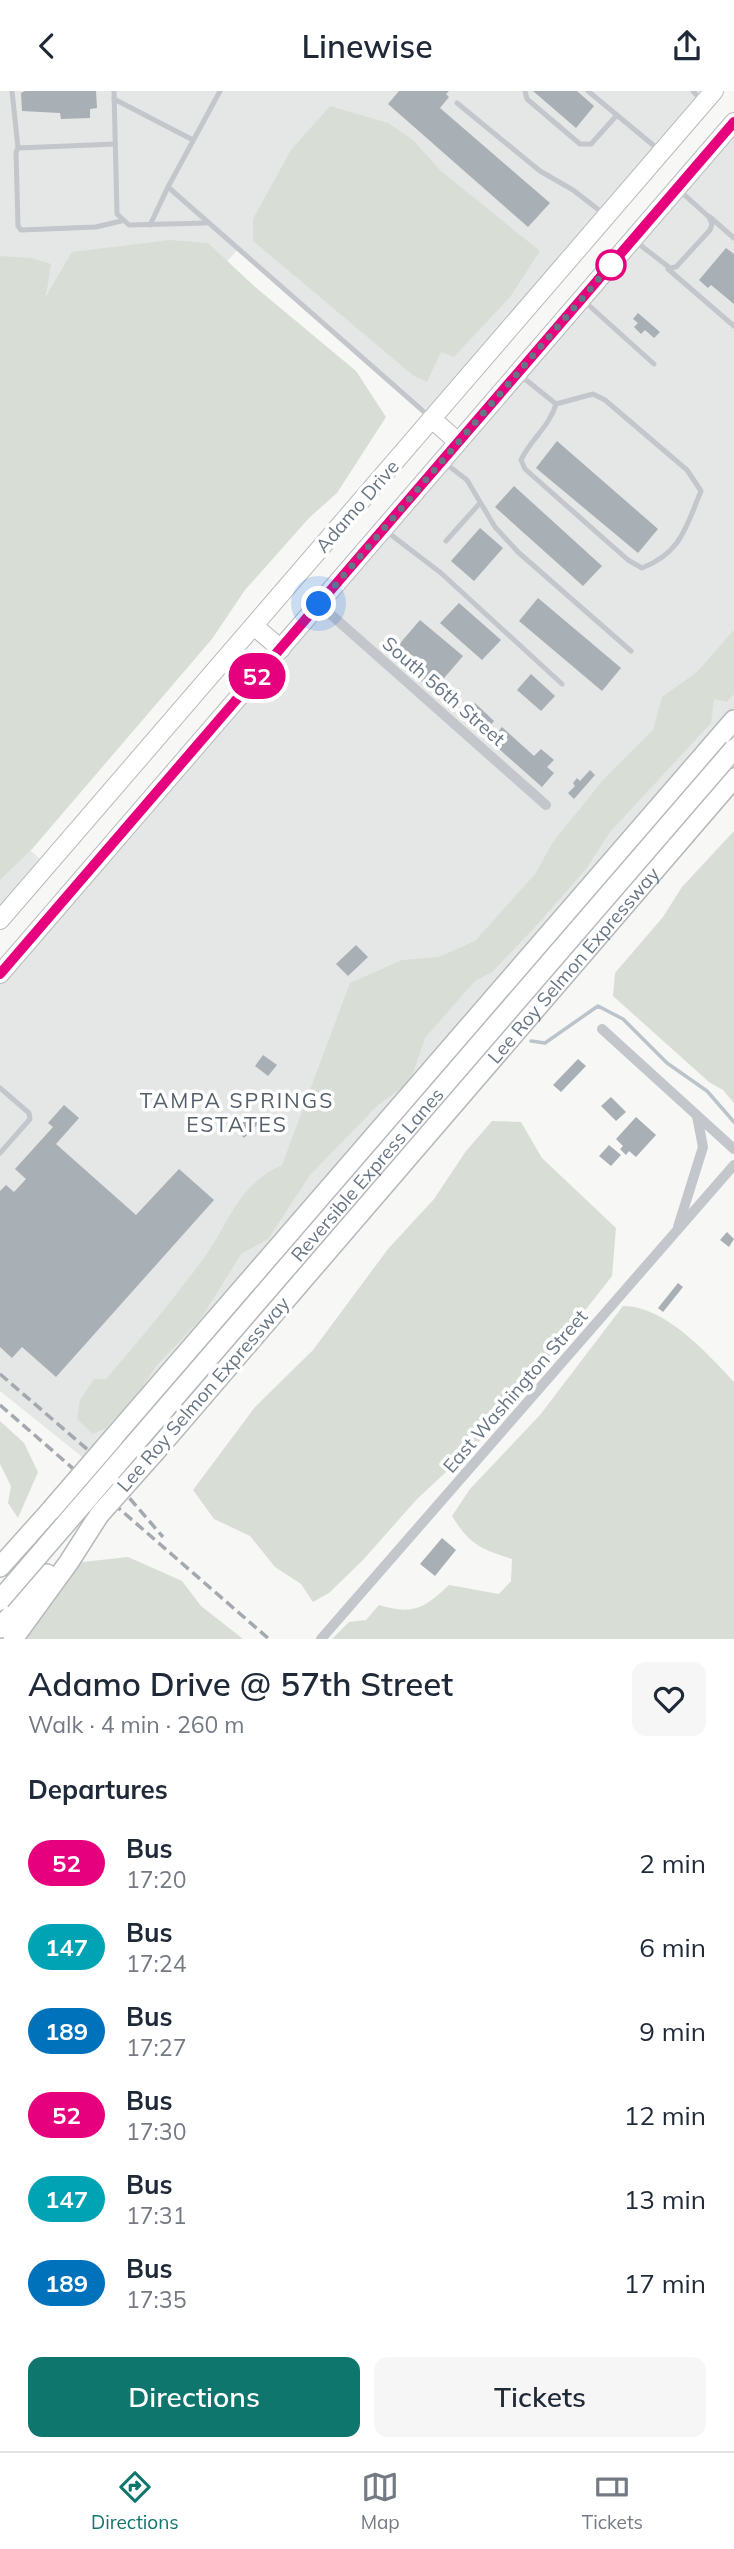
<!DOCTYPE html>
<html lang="en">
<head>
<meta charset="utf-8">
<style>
	body { margin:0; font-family:Mulish,sans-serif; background:#f6f6f7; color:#1f2937; height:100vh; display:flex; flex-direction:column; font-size:26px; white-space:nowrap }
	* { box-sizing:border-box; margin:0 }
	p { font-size:23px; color:#747a83 }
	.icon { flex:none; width:38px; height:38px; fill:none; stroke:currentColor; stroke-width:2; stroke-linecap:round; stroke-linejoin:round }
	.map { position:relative; height:1548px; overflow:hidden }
	.drawer { display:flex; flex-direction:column; background:#fff; flex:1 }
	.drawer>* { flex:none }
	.badge { padding:0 14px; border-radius:23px; font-size:24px; line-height:46px }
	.you { position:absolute; width:35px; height:35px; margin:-18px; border:5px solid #fff; border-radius:50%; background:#1a73e8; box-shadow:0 0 0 10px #1a73e833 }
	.map>.badge { position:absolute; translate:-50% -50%; box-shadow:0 0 0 4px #fff }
	h2 { padding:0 28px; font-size:26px; line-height:63px }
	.round { display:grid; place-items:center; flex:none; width:74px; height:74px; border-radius:14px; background:#f6f6f7 }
	.summary { display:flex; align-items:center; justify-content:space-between; height:119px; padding:0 28px }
	h1 { font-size:33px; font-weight:600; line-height:52px }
	.action { display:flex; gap:14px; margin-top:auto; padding:14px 28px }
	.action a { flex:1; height:80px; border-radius:14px; background:#0f766e; color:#fff; font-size:28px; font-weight:600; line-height:80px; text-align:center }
	.action a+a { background:#f6f6f7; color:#1f2937 }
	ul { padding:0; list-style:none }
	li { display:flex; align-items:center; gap:21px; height:84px; padding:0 28px }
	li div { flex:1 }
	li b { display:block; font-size:26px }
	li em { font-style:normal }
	li .badge { min-width:77px; font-weight:700; text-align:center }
	header { display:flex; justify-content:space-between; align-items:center; height:91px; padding:0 28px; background:#fff; font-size:32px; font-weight:600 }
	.dock { display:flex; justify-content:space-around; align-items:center; height:98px; border-top:2px solid #e0e1e3; background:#fff; font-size:19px; color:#747a83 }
	.dock a { display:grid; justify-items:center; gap:4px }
	.dock .selected { color:#0f766e }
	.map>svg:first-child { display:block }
	.built { fill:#e5e6e6 }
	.green { fill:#d8ded6 }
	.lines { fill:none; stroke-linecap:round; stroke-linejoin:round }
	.stream { stroke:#bbc4ca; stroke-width:3.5 }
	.building { fill:#a8afb5 }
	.primary-casing { stroke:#b6babe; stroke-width:20 }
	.highway-casing { stroke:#b6b9bc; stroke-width:22 }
	.lane { stroke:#c3c6ca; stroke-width:5 }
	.street { stroke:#c3c6ca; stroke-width:10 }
	.primary { stroke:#fff; stroke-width:18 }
	.highway { stroke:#fff; stroke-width:19 }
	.rail { stroke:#a4a9af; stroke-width:3.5; stroke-dasharray:10 5; stroke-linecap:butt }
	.highway-bridge-casing { stroke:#b6b9bc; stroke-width:22; stroke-linecap:butt }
	.highway-bridge { stroke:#fff; stroke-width:19 }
	.line-casing { stroke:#fff; stroke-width:16 }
	.line { stroke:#e6007e; stroke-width:10 }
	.walk { stroke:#687584; stroke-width:7; stroke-dasharray:0 12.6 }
	.stop-dot { fill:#fff; stroke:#e6007e; stroke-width:3.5 }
	.labels { text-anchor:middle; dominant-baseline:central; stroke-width:7; stroke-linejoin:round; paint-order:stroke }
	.street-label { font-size:19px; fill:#687584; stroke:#fff }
	.neighbourhood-label { font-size:21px; letter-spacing:2px; fill:#555f6a; stroke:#fff }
</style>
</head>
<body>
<header><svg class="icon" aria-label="back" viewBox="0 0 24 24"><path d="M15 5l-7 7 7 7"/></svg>Linewise<svg class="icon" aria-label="share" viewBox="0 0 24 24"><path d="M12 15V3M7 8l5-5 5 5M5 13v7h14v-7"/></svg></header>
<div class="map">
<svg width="734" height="1548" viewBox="0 0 734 1548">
	<rect width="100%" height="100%" fill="#f7f7f5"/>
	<g class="built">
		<polygon points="0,0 708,0 435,326 238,158 218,181 0,208"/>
		<polygon points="734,38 734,624 86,1369 0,1300 0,889"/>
		<polygon points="0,734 45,772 0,821"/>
	</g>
	<g class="green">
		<polygon points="330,15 388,32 413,49 441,80 540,160 510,206 454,266 441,261 427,291 414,285 253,150 253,128 291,59"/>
		<polygon points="170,149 208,152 254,195 356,280 386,326 337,402 309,427 245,499 212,548 33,757 0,789 0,165 31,167 51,173 46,205 72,161"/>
		<path d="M 734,539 L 734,603 L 727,611 L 714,608 L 711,632 L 610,741 L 586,778 L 537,834 L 492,881 L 475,890 L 425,947 L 410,991 L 378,1014 L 310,1084 L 268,1148 L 241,1163 L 200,1229 L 156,1275 L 140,1300 L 106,1337 L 93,1343 L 77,1328 L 80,1309 L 94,1288 L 106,1288 C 139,1250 171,1211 201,1171 C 230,1132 236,1095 282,1074 L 350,892 L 402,869 L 439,866 L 475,850 L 535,783 L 553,751 L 603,689 L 653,639 L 662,606 L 697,581 Z"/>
		<polygon points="734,740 734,1012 723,999 709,991 613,905 615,882 663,826 682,796"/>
		<polygon points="492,1030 521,1031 542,1067 616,1137 612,1185 543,1273 486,1344 417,1408 363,1469 329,1502 313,1511 301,1493 275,1476 250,1445 214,1428 193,1399 255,1316 313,1259 388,1158 434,1108 466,1060"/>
		<path d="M 623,1215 C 665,1215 706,1261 734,1291 L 734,1548 L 332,1548 L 349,1531 L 366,1529 L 379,1514 C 413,1524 424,1518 449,1494 L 499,1503 L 511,1490 L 512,1468 C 481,1458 470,1454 452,1425 L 470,1398 L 540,1324 Z"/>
		<polygon points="0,1330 24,1352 38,1381 18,1427 8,1412 11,1395 0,1373"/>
		<polygon points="128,1466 182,1490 201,1515 243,1548 16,1548 73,1472"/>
	</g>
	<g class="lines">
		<polyline class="stream" points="531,950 545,952 598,915 623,928 667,972 707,1000 734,1031"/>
	</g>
	<g class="building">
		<polygon points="25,0 96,0 97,17 90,18 90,27 61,28 60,22 22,20 21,2"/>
		<polygon points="399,0 449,0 446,3 449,6 440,17 550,112 528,136 388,13"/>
		<polygon points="533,0 577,0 594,15 576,37"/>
		<polygon points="726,157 734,163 734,213 711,194 708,197 699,189"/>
		<polygon points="638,222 660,241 654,247 645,239 641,243 634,236 638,232 633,228"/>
		<polygon points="557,350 658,438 638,462 536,377"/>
		<polygon points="514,395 602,475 583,495 495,416"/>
		<polygon points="480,437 503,457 474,490 451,470"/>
		<polygon points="538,507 621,577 602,600 519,530"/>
		<polygon points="459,512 501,549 482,569 440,532"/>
		<polygon points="420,529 463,565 433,600 390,564"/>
		<polygon points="531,583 555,605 541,620 517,599"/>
		<polygon points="475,612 494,630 483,643 463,626"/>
		<polygon points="502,636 534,665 541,658 554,669 547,676 554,682 542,696 490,650"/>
		<polygon points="590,679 595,684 574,708 568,702 575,695 573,692 577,687 580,690"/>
		<polygon points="356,854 368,866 348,885 336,873"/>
		<polygon points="263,964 277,974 268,985 255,975"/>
		<polygon points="578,968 586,975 561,1001 553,994"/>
		<polygon points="611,1006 626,1021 616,1030 601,1015"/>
		<polygon points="64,1014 79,1027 56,1053 136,1124 179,1078 214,1109 56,1286 22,1256 12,1267 0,1256 0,1100 6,1094 14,1101 26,1088 15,1078 53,1036 48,1032"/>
		<polygon points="250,1023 259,1032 244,1047 235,1038"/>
		<polygon points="636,1026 656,1044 636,1066 629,1060 626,1064 620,1058 623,1055 616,1048"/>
		<polygon points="609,1054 621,1064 611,1075 599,1065"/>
		<polygon points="727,1141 734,1148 729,1156 720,1149"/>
		<polygon points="678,1192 683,1196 663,1221 658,1217"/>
		<polygon points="442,1447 456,1459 435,1485 420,1473"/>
	</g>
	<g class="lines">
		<g class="primary-casing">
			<g id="primary">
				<polyline points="432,328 458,351"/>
				<polyline points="254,535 281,558"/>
				<polyline points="0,829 714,0"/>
				<polyline points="0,883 734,31"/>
			</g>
		</g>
		<g class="highway-casing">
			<g id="highway">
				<polyline points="113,1347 734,629"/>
				<path id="s1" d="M 155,1361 L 734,687"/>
				<polyline points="0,1476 51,1419"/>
				<polyline points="0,1537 47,1483"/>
				<polyline points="13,1548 69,1471 99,1424"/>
			</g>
		</g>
		<g class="lane">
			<polyline points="12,0 18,57"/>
			<polyline points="114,0 117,123 129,134 206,132"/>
			<polyline points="220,0 168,96 430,326"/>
			<polyline points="525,0 527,8 580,53 591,53 617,24"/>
			<polyline points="588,0 659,59"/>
			<polyline points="693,0 702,10"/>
			<polyline points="114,8 193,49"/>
			<polyline points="457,12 540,80 573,99 604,123"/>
			<polyline points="115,53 18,57 16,61 18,135 21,139 96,136 121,130"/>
			<polyline points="710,126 734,147"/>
			<polyline points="150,134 168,96"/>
			<polyline points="635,150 670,177 676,176 710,139 712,133 709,126 679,99"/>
			<polyline points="668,178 734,235"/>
			<polyline points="584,210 654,273"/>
			<path d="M 520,284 L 556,313 C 550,335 530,349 521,369 L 525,378 L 628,469 L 642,477 C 681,462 686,436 701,400 L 687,379 L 605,309 L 593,303 L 556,313"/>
			<polyline points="445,372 467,389 495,436 518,461 631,560"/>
			<polyline points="386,440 441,482 562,593"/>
			<polyline points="446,450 480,412"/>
			<polyline points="0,997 29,1022 30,1028 0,1062"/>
		</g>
		<g class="street">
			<polyline points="319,513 546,714"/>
			<polyline points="602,938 734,1058"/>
			<polyline points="678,1136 703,1056 697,1025"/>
			<polyline points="321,1548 734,1074"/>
		</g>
		<use href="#primary" class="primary"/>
		<use href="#highway" class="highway"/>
		<g class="rail">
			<polyline points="0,1283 88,1359 163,1446"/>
			<polyline points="0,1314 269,1548"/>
		</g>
		<g class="highway-bridge-casing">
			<g id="highway-bridge">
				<polyline points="51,1419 113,1347"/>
				<polyline points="99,1424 155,1361"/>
				<path id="s2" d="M 0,1509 L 734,658"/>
			</g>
		</g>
		<use href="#highway-bridge" class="highway-bridge"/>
	</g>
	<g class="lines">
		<g class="line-casing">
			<polyline id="line" points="0,883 734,31"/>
		</g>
		<use href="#line" class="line"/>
		<polyline class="walk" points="319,513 616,168 611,174"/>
	</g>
	<circle class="stop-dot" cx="611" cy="174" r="14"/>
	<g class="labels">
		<g class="street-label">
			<text transform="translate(357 415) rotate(-49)">Adamo Drive</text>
			<text transform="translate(444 600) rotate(41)">South 56th Street</text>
			<text stroke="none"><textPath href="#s1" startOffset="642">Lee Roy Selmon Expressway</textPath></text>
			<text stroke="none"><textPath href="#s2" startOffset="562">Reversible Express Lanes</textPath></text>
			<text transform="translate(515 1300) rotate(-49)">East Washington Street</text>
			<text transform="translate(203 1303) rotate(-49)">Lee Roy Selmon Expressway</text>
		</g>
		<g class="neighbourhood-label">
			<text x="237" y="1009">TAMPA SPRINGS<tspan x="237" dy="24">ESTATES</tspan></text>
		</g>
	</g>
</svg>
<div class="you" style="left:319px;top:513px"></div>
<b class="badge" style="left:257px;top:585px;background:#e6007e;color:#fff">52</b>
</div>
<section class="drawer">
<div class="summary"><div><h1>Adamo Drive @ 57th Street</h1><p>Walk · 4 min · 260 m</p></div><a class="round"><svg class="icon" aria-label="heart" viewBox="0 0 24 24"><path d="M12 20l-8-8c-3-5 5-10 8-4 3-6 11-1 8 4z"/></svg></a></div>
<h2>Departures</h2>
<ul>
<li><span class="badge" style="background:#e6007e;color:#fff">52</span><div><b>Bus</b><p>17:20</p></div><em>2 min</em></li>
<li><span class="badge" style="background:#00a3b4;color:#fff">147</span><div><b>Bus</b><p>17:24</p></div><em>6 min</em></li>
<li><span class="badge" style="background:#0072bc;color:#fff">189</span><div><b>Bus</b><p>17:27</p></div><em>9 min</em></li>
<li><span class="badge" style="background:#e6007e;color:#fff">52</span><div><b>Bus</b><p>17:30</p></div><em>12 min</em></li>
<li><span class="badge" style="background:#00a3b4;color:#fff">147</span><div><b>Bus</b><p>17:31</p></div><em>13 min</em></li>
<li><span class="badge" style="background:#0072bc;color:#fff">189</span><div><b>Bus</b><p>17:35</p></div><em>17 min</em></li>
</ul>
<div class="action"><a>Directions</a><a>Tickets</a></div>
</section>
<nav class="dock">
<a class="selected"><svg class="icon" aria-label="directions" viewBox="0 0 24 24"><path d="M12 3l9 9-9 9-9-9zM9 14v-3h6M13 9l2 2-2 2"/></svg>Directions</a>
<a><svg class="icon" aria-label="map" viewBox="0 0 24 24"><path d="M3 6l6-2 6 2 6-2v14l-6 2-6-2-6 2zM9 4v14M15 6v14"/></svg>Map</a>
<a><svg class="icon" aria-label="tickets" viewBox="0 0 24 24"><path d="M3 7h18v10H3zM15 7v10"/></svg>Tickets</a>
</nav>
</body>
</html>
